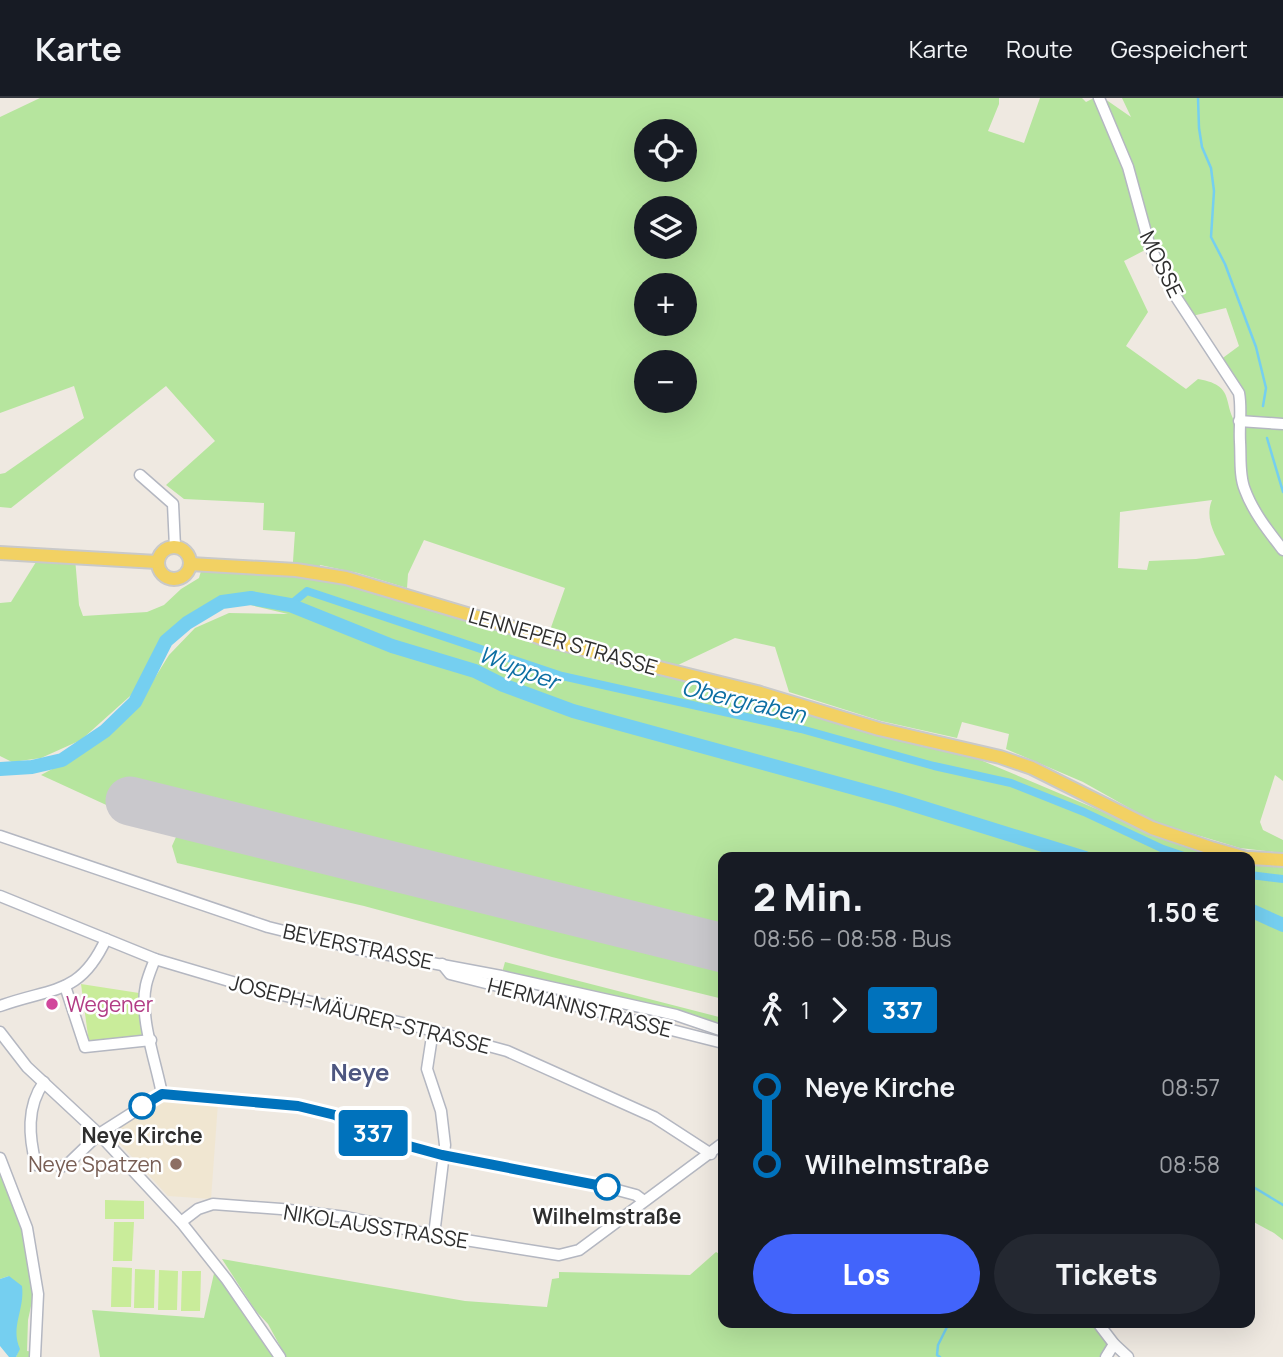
<!DOCTYPE html>
<html lang="de">
<head>
<meta charset="utf-8">
<style>
	body { margin:0; font-family:Manrope,sans-serif; background:#242831; color:#f1f3f6; height:100vh; display:flex; flex-direction:column; font-size:26px; white-space:nowrap }
	* { box-sizing:border-box; margin:0 }
	p { font-size:23px; color:#9ea1a6 }
	.icon { flex:none; width:38px; height:38px; fill:none; stroke:currentColor; stroke-width:2; stroke-linecap:round; stroke-linejoin:round }
	.map { position:relative; flex:1; overflow:hidden }
	.details { position:absolute; left:718px; top:754px; width:537px; height:476px; display:flex; flex-direction:column; background:#171b24; border-radius:14px; box-shadow:0 7px 28px #0002 }
	.details>* { flex:none }
	.badge { padding:0 14px; border-radius:5px; font-size:24px; line-height:46px }
	.fabs { position:absolute; left:634px; top:21px; display:grid; gap:14px }
	.fabs a { display:grid; place-items:center; width:63px; height:63px; border-radius:50%; background:#171b24; box-shadow:0 7px 28px #0002; font-size:35px }
	.map>.badge { position:absolute; translate:-50% -50%; box-shadow:0 0 0 4px #fff }
	.legs { display:flex; align-items:center; gap:10px; height:77px; padding:0 35px; font-size:23px }
	.legs p { margin-inline-start:auto }
	.headline { display:flex; align-items:center; justify-content:space-between; height:119px; padding:0 35px }
	h1 { font-size:38px; font-weight:800; line-height:52px }
	.primary-button { display:flex; gap:14px; margin-top:auto; padding:14px 35px }
	.primary-button a { flex:1; height:80px; border-radius:42px; background:#4264fb; color:#fff; font-size:28px; font-weight:800; line-height:80px; text-align:center }
	.primary-button a+a { background:#242831; color:#f1f3f6 }
	ul { padding:0 35px; list-style:none }
	li { display:flex; align-items:center; gap:24px; height:77px; font-size:26px }
	li i { display:grid; place-items:center; width:10px; height:100%; margin:0 9px; background:currentColor }
	li i::after { content:''; width:18px; height:18px; margin:-9px; border:5px solid; border-radius:50%; background:#171b24 }
	li p { margin-inline-start:auto }
	li:first-child i { background:linear-gradient(#0000 50%,currentColor 0) }
	li:last-child i { background:linear-gradient(currentColor 50%,#0000 0) }
	header { display:flex; align-items:center; gap:42px; box-sizing:border-box; height:98px; padding:0 35px; background:#171b24; border-bottom:2px solid #363941 }
	header strong { font-size:33px }
	nav { display:flex; gap:38px; margin-inline-start:auto; font-size:24px }
	.map>svg:first-child { display:block }
	.education { fill:#f0e6d1 }
	.green { fill:#b6e59e; fill-rule:evenodd }
	.pitch { fill:#c9ec9a }
	.water { fill:#75cff0 }
	.lines { fill:none; stroke-linecap:round; stroke-linejoin:round }
	.stream { stroke:#75cff0; stroke-width:2.5 }
	.canal { stroke:#75cff0; stroke-width:8 }
	.river { stroke:#75cff0; stroke-width:14 }
	.runway { stroke:#c9c8cc; stroke-width:49 }
	.minor-casing { stroke:#b4b7c1; stroke-width:13 }
	.major-casing { stroke:#c9c9c9; stroke-width:16 }
	.minor { stroke:#fff; stroke-width:10 }
	.major { stroke:#f2d163; stroke-width:12 }
	.line-1-casing { stroke:#fff; stroke-width:16 }
	.line-1 { stroke:#0072bc; stroke-width:10 }
	.hotel-dot { fill:#d1479c; stroke:#fff; stroke-width:2.5 }
	.stop-1-dot { fill:#fff; stroke:#0072bc; stroke-width:3.5 }
	.education-dot { fill:#8d6e63; stroke:#fff; stroke-width:2.5 }
	.labels { text-anchor:middle; dominant-baseline:central; stroke-width:5; stroke-linejoin:round; paint-order:stroke }
	.street-label { font-size:21px; fill:#2e2e2e; stroke:#fff }
	.hotel-label { font-size:21px; fill:#b23c85; stroke:#fff; text-anchor:start }
	.stop-label { font-size:21px; font-weight:bold; fill:#2e2e2e; stroke:#fff }
	.education-label { font-size:21px; fill:#785e54; stroke:#fff; text-anchor:end }
	.water-label { font-size:23px; font-style:italic; fill:#0d6fa3; stroke:#fff }
	.quarter-label { font-size:24px; font-weight:bold; fill:#4d5680; stroke:#fff }
</style>
</head>
<body>
<header>
<strong>Karte</strong>
<nav><a>Karte</a><a>Route</a><a>Gespeichert</a></nav>
</header>
<div class="map">
<svg width="1283" height="1259" viewBox="0 0 1283 1259">
	<rect width="100%" height="100%" fill="#efe9e1"/>
	<polygon class="education" points="181,1001 218,1005 211,1101 168,1098 110,1035 159,1005"/>
	<g class="green">
		<path d="M 40,0 L 999,0 L 999,6 L 988,33 L 1024,45 L 1040,0 L 1082,0 L 1086,4 L 1094,0 L 1120,56 L 1136,121 L 1147,151 L 1124,163 L 1148,214 L 1126,248 L 1186,291 L 1198,281 C 1241,288 1218,311 1243,333 L 1245,328 L 1283,330 L 1283,683 L 1275,677 L 1260,724 L 1263,732 L 1283,742 L 1283,755 L 1240,750 L 1154,724 L 1083,684 L 1006,651 L 1009,636 L 962,624 L 957,640 L 881,623 L 789,594 L 775,549 L 735,540 L 678,567 L 549,535 L 565,490 L 424,442 L 408,476 L 407,490 L 358,475 L 320,467 L 318,479 L 404,501 L 544,548 L 736,594 L 971,658 L 1184,748 L 1226,759 L 723,760 L 723,901 L 552,859 L 364,808 L 177,765 L 172,748 L 176,739 L 41,677 L 84,654 L 119,628 L 138,607 L 169,557 L 195,530 L 229,515 L 288,516 L 221,500 L 183,527 L 162,549 L 148,582 L 81,642 L 41,660 L 12,664 L 0,658 L 0,505 L 11,504 L 41,456 L 75,460 L 79,507 L 83,518 L 147,514 L 164,507 L 181,491 L 199,480 L 201,473 L 292,478 L 295,434 L 263,432 L 264,405 L 184,401 L 166,387 L 215,343 L 166,288 L 11,410 L 0,409 L 0,376 L 5,375 L 84,320 L 74,288 L 0,315 L 0,19 ZM 646,33 L 684,33 L 684,72 L 646,72 ZM 646,110 L 684,110 L 684,149 L 646,149 ZM 646,187 L 684,187 L 684,226 L 646,226 ZM 646,264 L 684,264 L 684,303 L 646,303 ZM 1212,402 C 1204,422 1216,438 1225,457 L 1196,461 L 1149,463 L 1147,472 L 1118,470 L 1120,414 Z"/>
		<polygon points="1122,0 1283,0 1283,324 1245,318 1220,262 1239,248 1226,210 1192,218 1151,143 1105,1 1131,19"/>
		<polygon points="1250,764 1283,767 1283,1142 1274,1135 1250,1122"/>
		<polygon points="505,864 723,920 723,932 501,878"/>
		<polygon points="0,1060 18,1108 37,1211 31,1208 28,1222 27,1253 36,1254 35,1259 16,1259 19,1251 14,1238 9,1178 0,1181"/>
		<polygon points="716,1154 723,1158 723,1225 1096,1225 1110,1247 1105,1259 286,1259 268,1226 255,1212 222,1161 465,1203 547,1209 552,1181 559,1180 559,1174 690,1177"/>
		<polygon points="215,1171 273,1259 100,1259 92,1212 204,1220"/>
	</g>
	<g class="pitch">
		<polygon points="81,886 139,895 142,937 89,945"/>
		<polygon points="105,1102 144,1103 144,1121 105,1121"/>
		<polygon points="114,1124 134,1124 132,1163 113,1163"/>
		<polygon points="112,1169 132,1170 131,1209 111,1209"/>
		<polygon points="135,1171 155,1172 154,1210 134,1210"/>
		<polygon points="159,1172 178,1173 177,1212 158,1212"/>
		<polygon points="182,1173 201,1173 200,1213 181,1213"/>
	</g>
	<path class="water" d="M 9,1178 L 22,1188 C 25,1212 10,1228 20,1251 L 16,1259 L 9,1259 L 0,1248 L 0,1181 Z"/>
	<g class="lines">
		<g class="stream">
			<polyline points="1198,0 1199,30 1202,49 1211,70 1214,93 1211,139 1225,166 1256,249 1266,290 1263,308"/>
			<polyline points="1267,340 1283,394"/>
			<polyline points="1250,1087 1283,1107"/>
			<polyline points="940,1259 937,1257 938,1247 949,1225"/>
		</g>
		<g class="canal">
			<polyline points="290,507 307,493 562,578 801,631 934,668 1011,685 1084,714 1163,751 1190,760"/>
			<polyline points="1250,777 1283,781"/>
		</g>
		<g class="river">
			<polyline points="0,671 32,669 62,662 105,633 135,604 166,543 187,525 222,504 251,500 290,507 392,548 475,573 503,587 573,613 898,702 1085,760"/>
			<polyline points="1250,812 1283,827"/>
		</g>
		<polyline class="runway" points="130,703 723,850"/>
		<g class="minor-casing">
			<g id="minor">
				<path d="M 1099,0 L 1128,69 L 1150,149 L 1176,199 L 1239,295 C 1242,311 1239,327 1240,344 C 1241,359 1239,378 1245,392 C 1253,414 1269,434 1283,452"/>
				<polyline points="1239,323 1283,326"/>
				<polyline points="140,377 173,406 175,449"/>
				<polyline points="0,738 268,829 357,851 501,878 676,917 723,933"/>
				<polyline points="0,798 155,861 256,891 411,927 507,953 654,1019 711,1056"/>
				<path d="M 155,861 C 152,869 148,878 146,887 C 139,919 156,964 162,996"/>
				<polyline points="442,866 450,876 723,945"/>
				<polyline points="65,888 85,949 151,942"/>
				<path d="M 0,908 C 52,889 80,898 106,841"/>
				<polyline points="433,932 427,971 441,1013 445,1047 434,1137"/>
				<polyline points="0,934 27,969 99,1036 181,1124 227,1182 280,1259"/>
				<polyline points="0,1060 27,1130 38,1196 35,1259"/>
				<path d="M 36,1067 C 29,1039 26,1009 44,984"/>
				<polyline points="61,1069 70,1064 99,1036 162,996 298,1008 335,1017 387,1042 442,1057 610,1090 636,1097 644,1103"/>
				<polyline points="181,1124 198,1111 213,1106 281,1111 346,1119 434,1137 559,1157 579,1152 723,1045"/>
				<polyline points="1098,1225 1114,1246 1128,1259"/>
				<polyline points="1106,1259 1114,1246"/>
			</g>
		</g>
		<g class="major-casing">
			<g id="major">
				<circle cx="174" cy="465" r="16"/>
				<polyline points="0,455 157,464"/>
				<polyline points="190,466 296,472 346,480 514,530 546,542 757,594 879,631 1000,659 1032,670 1152,730 1211,750 1246,760"/>
				<polyline points="1250,760 1283,762"/>
			</g>
		</g>
		<use href="#minor" class="minor"/>
		<use href="#major" class="major"/>
	</g>
	<g class="lines">
		<g class="line-1-casing">
			<polyline id="line-1" points="142,1008 162,996 298,1008 335,1017 387,1042 442,1057 607,1089"/>
		</g>
		<use href="#line-1" class="line-1"/>
	</g>
	<circle class="hotel-dot" cx="52" cy="906" r="7"/>
	<g class="stop-1-dot">
		<circle cx="142" cy="1008" r="12"/>
		<circle cx="607" cy="1089" r="12"/>
	</g>
	<circle class="education-dot" cx="176" cy="1066" r="7"/>
	<g class="labels">
		<g class="street-label">
			<text transform="translate(1162 166) rotate(64)">MOSSE</text>
			<text transform="translate(563 543) rotate(16)">LENNEPER STRASSE</text>
			<text transform="translate(358 848) rotate(12)">BEVERSTRASSE</text>
			<text transform="translate(580 909) rotate(14)">HERMANNSTRASSE</text>
			<text transform="translate(360 916) rotate(14)">JOSEPH-MÄURER-STRASSE</text>
			<text transform="translate(376 1128) rotate(9)">NIKOLAUSSTRASSE</text>
		</g>
		<g class="hotel-label">
			<text x="66" y="906">Wegener</text>
		</g>
		<g class="stop-label">
			<text x="142" y="1037">Neye Kirche</text>
			<text x="607" y="1118">Wilhelmstraße</text>
		</g>
		<g class="education-label">
			<text x="162" y="1066">Neye Spatzen</text>
		</g>
		<g class="water-label">
			<text transform="translate(519 569) rotate(21)">Wupper</text>
			<text transform="translate(744 602) rotate(13)">Obergraben</text>
		</g>
		<g class="quarter-label">
			<text x="360" y="973">Neye</text>
		</g>
	</g>
</svg>
<div class="fabs">
<a><svg class="icon" aria-label="locate" viewBox="0 0 24 24"><circle cx="12" cy="12" r="6"/><path d="M12 2v4M12 18v4M2 12h4M18 12h4"/></svg></a>
<a><svg class="icon" aria-label="layers" viewBox="0 0 24 24"><path d="M12 4l9 5-9 5-9-5zM3 14l9 5 9-5"/></svg></a>
<a>+</a>
<a>−</a>
</div>
<b class="badge" style="left:373px;top:1035px;background:#0072bc;color:#fff">337</b>
<section class="details">
<div class="headline"><div><h1>2 Min.</h1><p>08:56 – 08:58 · Bus</p></div><b>1.50 €</b></div>
<div class="legs"><svg class="icon" aria-label="walk" viewBox="0 0 24 24"><circle cx="13" cy="4" r="2"/><path d="M13 8l-2 6 4 7M11 14l-3 7M7 12l3-4h3l4 4"/></svg>1<svg class="icon" aria-label="forward" viewBox="0 0 24 24"><path d="M9 5l7 7-7 7"/></svg><b class="badge" style="background:#0072bc;color:#fff">337</b></div>
<ul>
<li><i style="color:#0072bc"></i><b>Neye Kirche</b><p>08:57</p></li>
<li><i style="color:#0072bc"></i><b>Wilhelmstraße</b><p>08:58</p></li>
</ul>
<div class="primary-button"><a>Los</a><a>Tickets</a></div>
</section>
</div>
</body>
</html>
